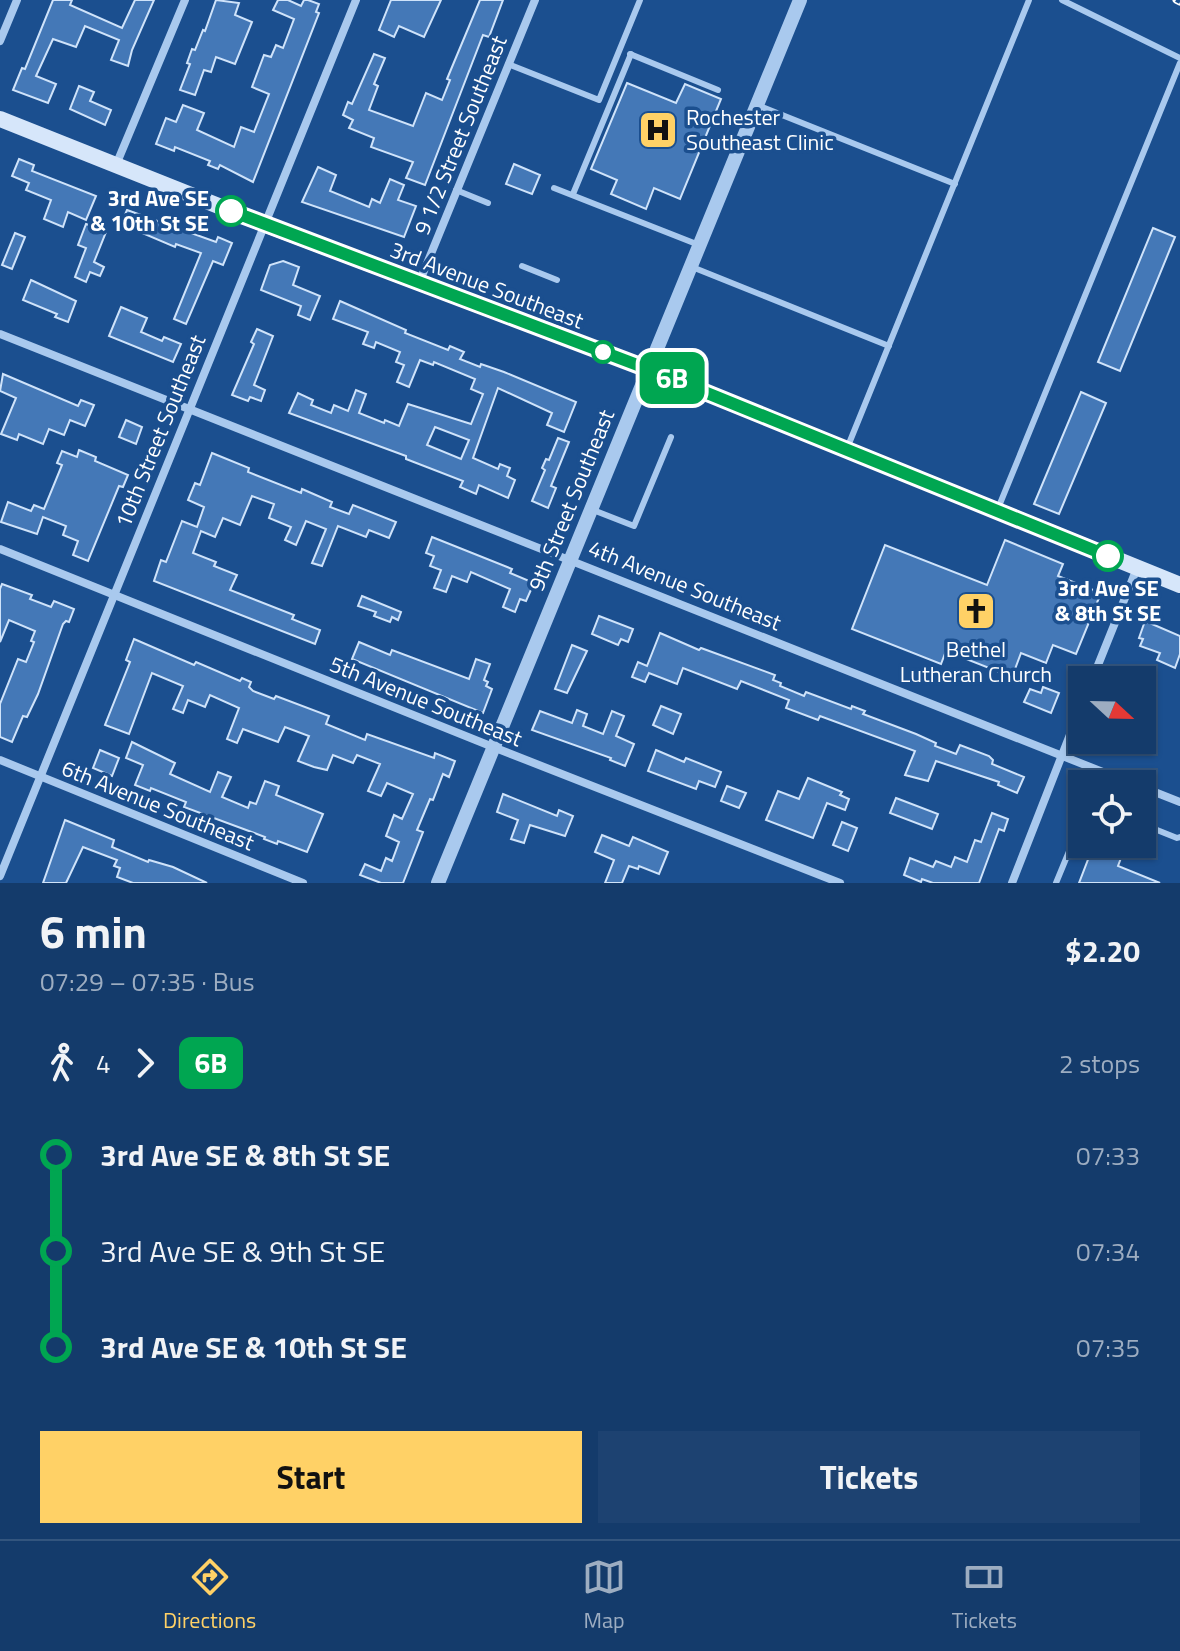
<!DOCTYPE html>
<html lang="en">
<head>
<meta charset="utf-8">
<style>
	body { margin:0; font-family:"Titillium Web",sans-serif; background:#1d4271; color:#f1f3f6; height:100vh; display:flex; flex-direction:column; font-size:30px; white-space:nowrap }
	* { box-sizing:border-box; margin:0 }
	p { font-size:26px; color:#9dadc1 }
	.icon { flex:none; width:44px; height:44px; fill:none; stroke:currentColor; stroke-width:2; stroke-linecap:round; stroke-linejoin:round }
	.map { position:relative; height:883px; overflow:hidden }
	.sheet { display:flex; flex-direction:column; background:#143b6b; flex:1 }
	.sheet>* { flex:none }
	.badge { padding:0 16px; border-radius:12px; font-size:28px; line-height:52px }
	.needle { width:52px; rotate:112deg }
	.tools { position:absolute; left:1068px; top:666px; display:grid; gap:16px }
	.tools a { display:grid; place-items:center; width:88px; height:88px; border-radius:0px; background:#143b6b; box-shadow:0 2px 6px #0004,0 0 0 2px #33557e; font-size:40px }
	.map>.badge { position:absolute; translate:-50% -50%; box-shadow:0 0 0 4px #fff }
	.legs { display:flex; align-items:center; gap:12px; height:88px; padding:0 40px; font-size:26px }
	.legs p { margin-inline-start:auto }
	.head { display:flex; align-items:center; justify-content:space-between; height:136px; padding:0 40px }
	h1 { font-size:44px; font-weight:700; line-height:60px }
	.cta { display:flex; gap:16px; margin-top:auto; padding:16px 40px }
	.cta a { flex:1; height:92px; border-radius:0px; background:#ffd166; color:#111; font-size:32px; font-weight:700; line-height:92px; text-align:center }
	.cta a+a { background:#1d4271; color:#f1f3f6 }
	ul { padding:0 40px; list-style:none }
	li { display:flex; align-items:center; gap:28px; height:96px; font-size:30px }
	li i { display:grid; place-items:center; width:12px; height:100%; margin:0 10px; background:currentColor }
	li i::after { content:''; width:20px; height:20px; margin:-10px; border:6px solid; border-radius:50%; background:#143b6b }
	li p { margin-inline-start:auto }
	li:first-child i { background:linear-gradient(#0000 50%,currentColor 0) }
	li:last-child i { background:linear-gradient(currentColor 50%,#0000 0) }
	.tabs { display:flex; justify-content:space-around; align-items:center; height:112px; border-top:2px solid #33557e; background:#143b6b; font-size:22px; color:#9dadc1 }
	.tabs a { display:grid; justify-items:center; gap:4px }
	.tabs .active { color:#ffd166 }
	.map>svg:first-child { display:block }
	.building { fill:#4478b7; stroke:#cfe3fa; stroke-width:2; fill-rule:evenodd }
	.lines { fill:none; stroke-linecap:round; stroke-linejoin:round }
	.service { stroke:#a9c9ee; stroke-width:6 }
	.minor { stroke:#a9c9ee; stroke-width:8 }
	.tertiary { stroke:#a9c9ee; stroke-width:14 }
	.secondary { stroke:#d6e6fa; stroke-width:16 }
	.rail-casing { stroke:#fff; stroke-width:7 }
	.rail { stroke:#1b4f8f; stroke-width:4; stroke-dasharray:12; stroke-linecap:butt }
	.line-1-casing { stroke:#fff; stroke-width:18 }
	.line-1 { stroke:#00a651; stroke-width:12 }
	.stop-1-dot { fill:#fff; stroke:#00a651; stroke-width:4 }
	.labels { text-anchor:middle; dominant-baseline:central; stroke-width:7; stroke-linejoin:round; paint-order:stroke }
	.poi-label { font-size:22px; fill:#fff; stroke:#1b4f8f; text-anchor:start }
	.street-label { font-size:22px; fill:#fff; stroke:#1b4f8f }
	.stop-label { font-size:22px; font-weight:bold; fill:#fff; stroke:#1b4f8f; text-anchor:end }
</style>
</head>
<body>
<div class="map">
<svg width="1180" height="883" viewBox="0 0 1180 883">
	<rect width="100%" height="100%" fill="#1b4f8f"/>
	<g class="building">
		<polygon points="53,0 72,0 70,5 122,28 135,0 154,0 132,50 128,66 111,60 119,40 85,26 76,47 53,39 36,76 56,84 48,103 13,90 22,68 25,69"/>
		<polygon points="216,0 239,3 235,15 252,22 235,64 216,57 211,72 204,70 195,95 180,90 190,64 187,63 192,49 195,50 203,30 205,31"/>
		<polygon points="278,0 288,0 301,6 304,0 308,0 319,4 316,12 319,13 253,182 220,165 218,169 208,165 210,161 175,147 174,151 156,144 166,118 176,122 183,105 204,113 197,130 234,147 241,127 254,132 269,94 252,87 264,55 271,57 276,45 283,48 294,19 273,10"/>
		<polygon points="391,0 441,0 424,37 399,26 394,37 379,30"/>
		<polygon points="480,0 503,0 489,37 483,35 425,185 406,178 413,162 371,147 374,138 349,128 353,120 343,115 348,102 352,104 374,54 385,58 374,84 378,86 369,110 413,126 426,93 442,100 450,80 447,79"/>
		<polygon points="627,83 676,103 685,84 721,99 680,199 654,188 646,209 611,194 617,180 591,169"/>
		<polygon points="79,86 94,92 90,101 111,110 105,125 70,109"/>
		<polygon points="19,159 34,165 32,171 96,196 86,220 68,212 63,227 44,219 51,200 26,190 29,183 12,176"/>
		<polygon points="514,164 540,175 532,194 506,184"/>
		<polygon points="318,167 336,175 330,191 369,207 372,199 380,203 390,179 404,185 398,200 416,206 404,237 302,202"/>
		<polygon points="127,210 216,242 218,237 232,243 223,265 213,261 186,324 174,319 201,253 176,244 175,247 121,224"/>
		<polygon points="86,224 106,232 94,262 104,267 100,276 90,272 86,282 75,277 86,248 78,245"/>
		<polygon points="1153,228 1175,237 1120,371 1098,362"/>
		<polygon points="15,233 25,237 12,269 2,265"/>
		<polygon points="283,261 299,267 293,285 320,296 310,320 298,315 301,306 261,290 270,265"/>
		<polygon points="31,280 76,301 68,322 55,317 57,314 23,300"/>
		<path d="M 340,301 L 406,330 L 405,333 L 448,350 L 450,346 L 464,352 L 460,359 L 480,367 L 481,364 L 504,372 L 576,402 L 564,432 L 547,425 L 552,413 L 498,388 L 473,458 L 498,469 L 500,464 L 510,468 L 507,476 L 515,480 L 508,498 L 479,485 L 476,494 L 460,487 L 463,481 L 406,459 L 406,456 L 289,413 L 298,393 L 313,400 L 311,405 L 331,413 L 334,405 L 348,411 L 356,390 L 366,394 L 359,413 L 384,423 L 385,420 L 399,426 L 408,404 L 471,424 L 483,394 L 471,389 L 475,379 L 434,362 L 433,365 L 420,360 L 409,387 L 397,382 L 404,365 L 396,362 L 400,352 L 376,342 L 374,348 L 363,344 L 368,332 L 333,319 ZM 435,427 L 469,440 L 461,459 L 427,445 Z"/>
		<polygon points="121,307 147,318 141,332 162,341 164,337 181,344 173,362 109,336"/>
		<polygon points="257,329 273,336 254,385 265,390 261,401 250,397 248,401 232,395 254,344 251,342"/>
		<polygon points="3,374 78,406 81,400 94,405 85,426 70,420 64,435 49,429 43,444 19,434 17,440 1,434 16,398 0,391"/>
		<polygon points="1081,392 1106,403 1059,514 1034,504"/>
		<polygon points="126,420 142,427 136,444 119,437"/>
		<polygon points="558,438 569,442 551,486 556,488 548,508 532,501 545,470 542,468 546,459 549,460"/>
		<polygon points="79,450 96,457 95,461 128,475 123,487 119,486 88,561 73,555 78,541 63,535 66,526 43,517 37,534 1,522 8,502 31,511 34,505 44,509 62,465 57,463 62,451 77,457"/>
		<polygon points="212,453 249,468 248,472 301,493 302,489 332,502 330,507 349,514 353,505 396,522 389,538 369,530 366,537 338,526 322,566 312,563 326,529 306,521 296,545 285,540 291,527 269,518 274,504 252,496 240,525 223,518 215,537 201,531 193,553 216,562 214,566 237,575 230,590 294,615 292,619 320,630 315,644 154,581 161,560 166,562 182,521 197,527 204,507 188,500 195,483 200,485"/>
		<polygon points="432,537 512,569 510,573 534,583 526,601 520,599 515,612 503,607 510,589 471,572 467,582 452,576 446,592 434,588 441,570 430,566 434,556 426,553"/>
		<polygon points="1005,540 1063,564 1058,576 1101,593 1076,654 1053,645 1046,663 1021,653 1012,677 946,651 941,664 852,629 885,545 987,585"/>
		<polygon points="2,584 32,595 30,599 51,607 54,601 74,609 69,622 66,621 63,624 38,694 27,717 23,716 12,742 0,737 0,704 18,659 26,662 34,642 31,641 35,631 9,620 0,642 0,589"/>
		<polygon points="362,596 401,612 398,620 392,617 390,622 374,616 376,612 358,606"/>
		<polygon points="599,616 633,629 628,642 621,639 618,645 592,634"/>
		<polygon points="1145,621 1180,636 1180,654 1175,668 1157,660 1160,653 1140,646 1143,639 1139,638"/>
		<polygon points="660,633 699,650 701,648 775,675 773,680 781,683 780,686 804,696 806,692 851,709 852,706 865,711 863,714 916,734 936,743 935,746 956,754 960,745 989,756 993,760 992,764 1024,777 1017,793 998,785 999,782 936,761 928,781 905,775 915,751 820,716 818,720 786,708 789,700 741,681 737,689 683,668 677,684 649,673 645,682 632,677 638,662 647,666"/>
		<polygon points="134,639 194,665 196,662 240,681 242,678 251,682 249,687 253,691 274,699 276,696 329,716 326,724 365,740 367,734 434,758 435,753 455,761 449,777 443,774 433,800 430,799 417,830 423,832 403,883 381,883 360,875 365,864 381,871 386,858 392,861 399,842 386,836 394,815 402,819 413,794 387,783 381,796 368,791 380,764 357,755 353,763 333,755 327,770 314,767 298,761 309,736 285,727 278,742 243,729 237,743 227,739 239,708 210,695 205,707 188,700 183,713 173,709 183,686 152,673 129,734 105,725 130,662 126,660"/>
		<polygon points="359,642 390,655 392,650 469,679 476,659 490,664 484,680 488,682 486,686 492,689 483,713 352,659"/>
		<polygon points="572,645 587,651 567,693 555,689"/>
		<polygon points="1043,687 1059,693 1051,713 1024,702 1030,689 1041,693"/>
		<polygon points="661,706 681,714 673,734 653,725"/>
		<polygon points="577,710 587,714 583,726 603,734 612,711 624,716 616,736 634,744 625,766 610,760 611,758 532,730 540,711 572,723"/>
		<polygon points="132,742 175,763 170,774 210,792 218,772 231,777 222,797 248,808 250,802 256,804 265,781 279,786 276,795 323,814 307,852 278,841 277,844 264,839 265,837 184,807 186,802 151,788 150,791 135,785 143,765 126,758"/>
		<polygon points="100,750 119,758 112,776 93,768"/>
		<polygon points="656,750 684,762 686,758 721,772 715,787 699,781 696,789 648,771"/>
		<polygon points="808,778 842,792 840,795 849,799 845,810 827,803 813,838 766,820 778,791 799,799"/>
		<polygon points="727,786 746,793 739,808 721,801"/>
		<polygon points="503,794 557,816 559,810 573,816 565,836 530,825 524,843 511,839 518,820 497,812"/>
		<polygon points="896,798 938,814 932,829 890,813"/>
		<polygon points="992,813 1008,819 1004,831 999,829 979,883 933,883 922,879 921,882 904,875 910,858 933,867 936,861 951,867 955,857 967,862 975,840 981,842"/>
		<polygon points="65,820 114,840 112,847 148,862 149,860 173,867 207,883 133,883 117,877 120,868 114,866 117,860 83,847 66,883 43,883"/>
		<polygon points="842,822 857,828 848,851 833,845"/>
		<polygon points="602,835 629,846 633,837 668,852 659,874 639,866 638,869 629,866 622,883 605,883 614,860 595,852"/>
		<polygon points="1094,844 1119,844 1117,847 1124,850 1118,866 1160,883 1079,883"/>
	</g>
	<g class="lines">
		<g class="service">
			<polyline points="1062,0 1180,58"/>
			<polyline points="630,54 718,90"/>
			<polyline points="508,64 599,100 640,0"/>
			<polyline points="757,105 955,184"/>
			<polyline points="554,188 699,245"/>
			<polyline points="456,190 488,203"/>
			<polyline points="573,194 631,54"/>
			<polyline points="522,266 557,280"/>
			<polyline points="692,267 889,346"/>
			<polyline points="848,446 1029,0"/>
			<polyline points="593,510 634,526 671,437"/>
			<polyline points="997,511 1180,63"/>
			<polyline points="1142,824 1177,838 1180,837"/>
			<polyline points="1056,883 1082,820"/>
		</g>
		<g class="minor">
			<polyline points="0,41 17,0"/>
			<polyline points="116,165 185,0"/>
			<polyline points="419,283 535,0"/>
			<polyline points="0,334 1133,784"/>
			<polyline points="0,549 493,747 840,883"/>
			<polyline points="1092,680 1137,568"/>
			<polyline points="0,760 303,883"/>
			<polyline points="1142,787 1180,802"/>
			<polyline points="0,876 356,0"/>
			<polyline points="1012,883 1082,704"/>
		</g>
		<polyline class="tertiary" points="438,883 800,0"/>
		<polyline class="secondary" points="0,119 264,224 648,369 1180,585"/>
		<g class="rail-casing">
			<polyline id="rail" points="1176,0 1180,2"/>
		</g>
		<use href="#rail" class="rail"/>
	</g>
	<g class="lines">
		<g class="line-1-casing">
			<polyline id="line-1" points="231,211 648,369 1108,556"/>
		</g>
		<use href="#line-1" class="line-1"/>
	</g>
	<defs>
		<g id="hospital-square" transform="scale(2)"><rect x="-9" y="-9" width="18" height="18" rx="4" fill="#ffd166" stroke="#1b4f8f"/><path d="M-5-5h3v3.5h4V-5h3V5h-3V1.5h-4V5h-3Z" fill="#111"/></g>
		<g id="church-square" transform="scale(2)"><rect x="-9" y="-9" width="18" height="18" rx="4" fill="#ffd166" stroke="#1b4f8f"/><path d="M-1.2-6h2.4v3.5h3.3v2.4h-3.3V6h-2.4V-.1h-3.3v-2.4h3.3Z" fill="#111"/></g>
	</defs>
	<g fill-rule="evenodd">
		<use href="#hospital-square" x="658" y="130"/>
		<use href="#church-square" x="976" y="611"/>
	</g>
	<g class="stop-1-dot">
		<circle cx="231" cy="211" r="14"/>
		<circle cx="603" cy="352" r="10"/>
		<circle cx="1108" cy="556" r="14"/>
	</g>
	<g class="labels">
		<g class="poi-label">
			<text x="686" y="117">Rochester<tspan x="686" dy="25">Southeast Clinic</tspan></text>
			<text x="976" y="649" text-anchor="middle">Bethel<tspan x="976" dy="25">Lutheran Church</tspan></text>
		</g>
		<g class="street-label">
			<text transform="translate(460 135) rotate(-68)">9 1/2 Street Southeast</text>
			<text transform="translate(487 285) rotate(21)">3rd Avenue Southeast</text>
			<text transform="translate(160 431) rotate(-68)">10th Street Southeast</text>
			<text transform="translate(571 500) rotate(-68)">9th Street Southeast</text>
			<text transform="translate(685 585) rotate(22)">4th Avenue Southeast</text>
			<text transform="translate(426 701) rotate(22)">5th Avenue Southeast</text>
			<text transform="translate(158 805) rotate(22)">6th Avenue Southeast</text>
		</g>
		<g class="stop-label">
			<text x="209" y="198">3rd Ave SE<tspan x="209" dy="25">&amp; 10th St SE</tspan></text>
			<text x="1108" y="588" text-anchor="middle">3rd Ave SE<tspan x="1108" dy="25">&amp; 8th St SE</tspan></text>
		</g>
	</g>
</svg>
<div class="tools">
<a><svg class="needle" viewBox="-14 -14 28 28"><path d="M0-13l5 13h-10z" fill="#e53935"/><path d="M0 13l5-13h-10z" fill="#9dadc1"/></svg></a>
<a><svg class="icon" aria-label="locate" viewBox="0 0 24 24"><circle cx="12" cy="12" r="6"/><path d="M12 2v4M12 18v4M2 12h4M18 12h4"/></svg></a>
</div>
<b class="badge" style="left:672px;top:378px;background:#00a651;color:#fff">6B</b>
</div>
<section class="sheet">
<div class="head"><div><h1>6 min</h1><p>07:29 – 07:35 · Bus</p></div><b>$2.20</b></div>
<div class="legs"><svg class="icon" aria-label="walk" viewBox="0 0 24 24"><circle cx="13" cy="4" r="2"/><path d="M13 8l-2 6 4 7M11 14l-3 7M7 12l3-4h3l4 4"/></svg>4<svg class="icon" aria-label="forward" viewBox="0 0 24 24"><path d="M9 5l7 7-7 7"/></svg><b class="badge" style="background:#00a651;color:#fff">6B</b><p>2 stops</p></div>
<ul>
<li><i style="color:#00a651"></i><b>3rd Ave SE &amp; 8th St SE</b><p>07:33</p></li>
<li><i style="color:#00a651"></i><span>3rd Ave SE &amp; 9th St SE</span><p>07:34</p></li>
<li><i style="color:#00a651"></i><b>3rd Ave SE &amp; 10th St SE</b><p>07:35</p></li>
</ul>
<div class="cta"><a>Start</a><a>Tickets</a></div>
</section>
<nav class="tabs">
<a class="active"><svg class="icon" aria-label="directions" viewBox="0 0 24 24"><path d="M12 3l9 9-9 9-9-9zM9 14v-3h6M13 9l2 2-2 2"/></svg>Directions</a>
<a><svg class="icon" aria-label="map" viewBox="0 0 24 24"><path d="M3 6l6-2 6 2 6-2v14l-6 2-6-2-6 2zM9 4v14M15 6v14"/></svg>Map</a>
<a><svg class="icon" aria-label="tickets" viewBox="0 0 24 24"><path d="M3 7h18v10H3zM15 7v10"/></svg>Tickets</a>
</nav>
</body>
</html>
